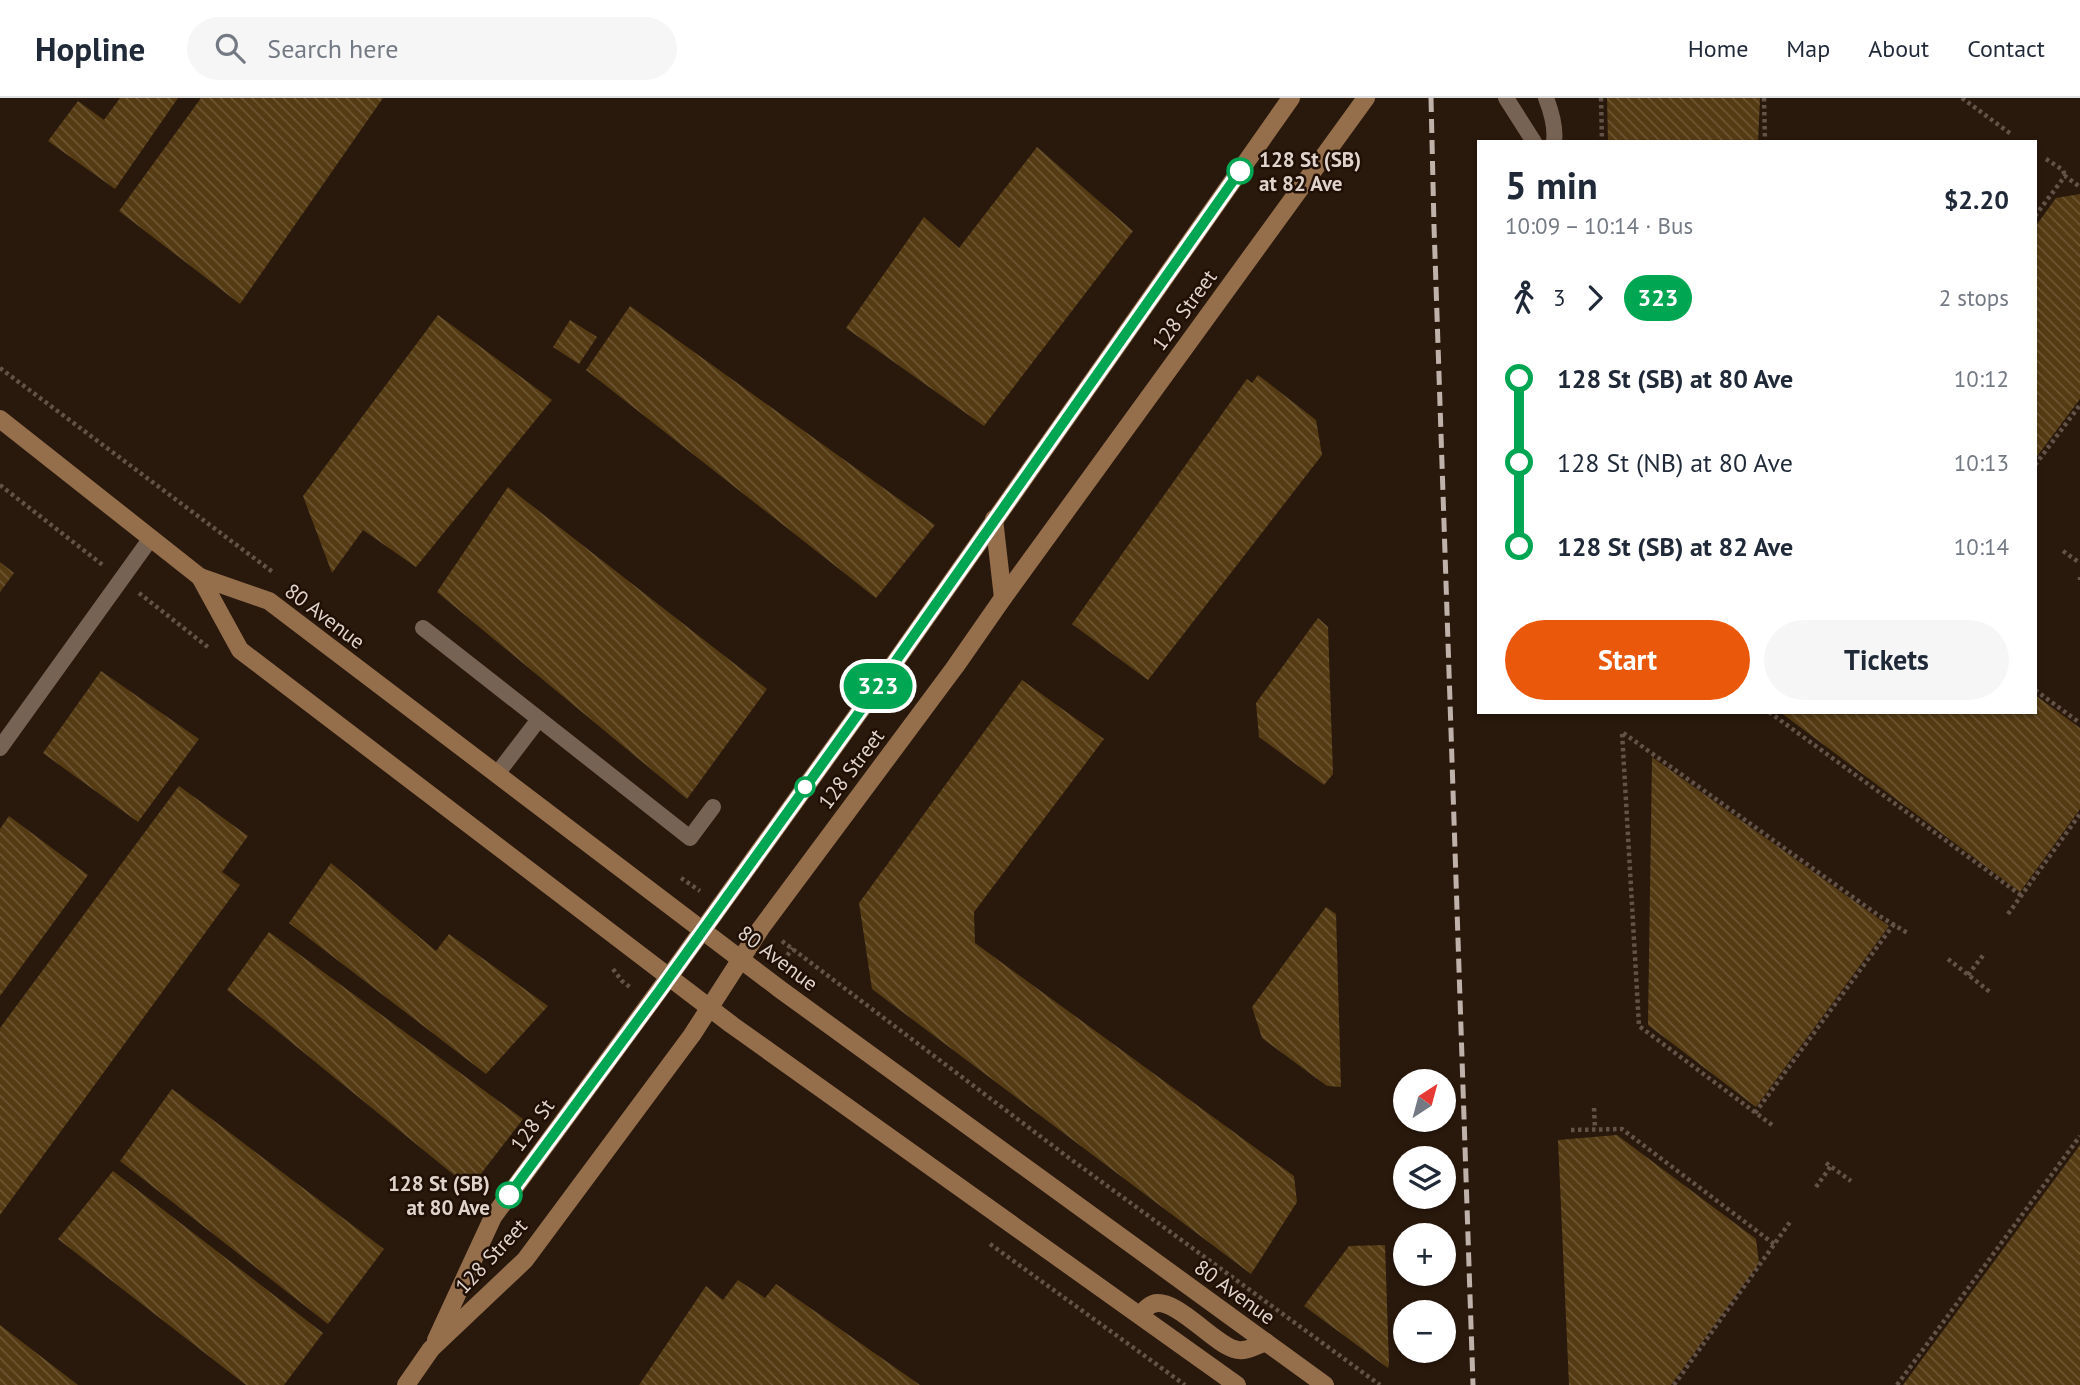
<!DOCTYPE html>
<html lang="en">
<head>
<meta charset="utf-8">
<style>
	body { margin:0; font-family:"PT Sans",sans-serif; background:#f6f6f7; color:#1f2937; height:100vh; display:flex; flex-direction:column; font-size:26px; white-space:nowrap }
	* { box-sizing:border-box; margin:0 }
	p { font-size:23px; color:#747a83 }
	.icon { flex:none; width:38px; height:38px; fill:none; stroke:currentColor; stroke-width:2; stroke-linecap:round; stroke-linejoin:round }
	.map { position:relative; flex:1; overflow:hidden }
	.sheet { position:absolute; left:1477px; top:42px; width:560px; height:574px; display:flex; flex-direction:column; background:#fff; border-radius:0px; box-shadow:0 2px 5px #0004 }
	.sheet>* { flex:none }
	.badge { padding:0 14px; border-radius:23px; font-size:24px; line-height:46px }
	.needle { width:46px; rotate:36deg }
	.buttons { position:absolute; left:1393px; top:971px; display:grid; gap:14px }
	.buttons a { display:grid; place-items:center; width:63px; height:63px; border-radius:50%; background:#fff; box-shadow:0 2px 5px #0004; font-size:35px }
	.map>.badge { position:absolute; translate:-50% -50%; box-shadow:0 0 0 4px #fff }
	.legs { display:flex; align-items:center; gap:10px; height:77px; padding:0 28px; font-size:23px }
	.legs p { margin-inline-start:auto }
	.summary { display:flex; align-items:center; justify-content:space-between; height:119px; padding:0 28px }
	h1 { font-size:38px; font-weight:700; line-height:52px }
	.button { display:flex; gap:14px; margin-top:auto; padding:14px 28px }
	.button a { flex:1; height:80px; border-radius:42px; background:#ea580c; color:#fff; font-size:28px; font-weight:700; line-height:80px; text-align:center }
	.button a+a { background:#f6f6f7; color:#1f2937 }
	ul { padding:0 28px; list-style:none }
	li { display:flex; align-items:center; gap:24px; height:84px; font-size:26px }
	li i { display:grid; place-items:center; width:10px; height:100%; margin:0 9px; background:currentColor }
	li i::after { content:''; width:18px; height:18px; margin:-9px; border:5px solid; border-radius:50%; background:#fff }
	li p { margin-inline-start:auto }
	li:first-child i { background:linear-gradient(#0000 50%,currentColor 0) }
	li:last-child i { background:linear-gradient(currentColor 50%,#0000 0) }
	header { display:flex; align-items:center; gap:42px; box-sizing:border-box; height:98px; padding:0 35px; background:#fff; border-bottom:2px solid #e0e1e3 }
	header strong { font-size:33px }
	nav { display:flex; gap:38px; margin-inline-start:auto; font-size:24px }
	.search { width:490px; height:63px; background:#f6f6f7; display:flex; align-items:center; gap:18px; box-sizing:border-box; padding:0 24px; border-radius:38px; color:#747a83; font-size:26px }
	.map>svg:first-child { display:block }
	.building { fill:url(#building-back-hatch) }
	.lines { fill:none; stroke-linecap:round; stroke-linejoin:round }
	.path { stroke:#625247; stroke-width:4.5; stroke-dasharray:3.5 3.5; stroke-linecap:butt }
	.service { stroke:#776354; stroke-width:16 }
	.secondary { stroke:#956f4c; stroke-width:18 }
	.rail { stroke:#bfb2aa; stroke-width:5; stroke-dasharray:14 7; stroke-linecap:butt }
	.line-1-casing { stroke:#fff; stroke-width:16 }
	.line-1 { stroke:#00a651; stroke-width:10 }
	.stop-1-dot { fill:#fff; stroke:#00a651; stroke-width:3.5 }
	.labels { text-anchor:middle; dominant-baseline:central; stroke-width:5; stroke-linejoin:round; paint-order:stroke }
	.stop-label { font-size:21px; font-weight:bold; fill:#dfd3cb; stroke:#1f0f04; text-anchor:start }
	.street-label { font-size:21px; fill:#dfd3cb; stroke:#1f0f04 }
</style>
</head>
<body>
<header>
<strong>Hopline</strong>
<div class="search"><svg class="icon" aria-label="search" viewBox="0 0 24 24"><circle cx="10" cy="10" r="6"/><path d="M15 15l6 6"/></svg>Search here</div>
<nav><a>Home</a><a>Map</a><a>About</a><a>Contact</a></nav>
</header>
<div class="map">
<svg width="2080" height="1287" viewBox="0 0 2080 1287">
	<defs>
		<pattern id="building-back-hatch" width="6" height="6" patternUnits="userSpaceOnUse" patternTransform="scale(1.75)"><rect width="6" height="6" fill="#553b13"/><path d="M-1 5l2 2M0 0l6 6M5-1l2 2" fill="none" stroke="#6d5634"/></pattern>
	</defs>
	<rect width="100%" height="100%" fill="#29180c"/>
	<g class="building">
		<polygon points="120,0 178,0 115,91 48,43 78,3 104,22"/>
		<polygon points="201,0 383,0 240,206 119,113"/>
		<polygon points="1607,0 1760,0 1758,44 1608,44"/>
		<polygon points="1037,49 1133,133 984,328 846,230 924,119 959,150"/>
		<polygon points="2080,96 2080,301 2035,361 2035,129 2056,100"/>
		<polygon points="630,208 935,427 876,500 586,272"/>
		<polygon points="438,217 552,302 416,469 363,432 332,475 303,398"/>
		<polygon points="570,222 597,239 579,266 553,249"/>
		<polygon points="1258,277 1316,322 1322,357 1148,582 1072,526 1247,281 1252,285"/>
		<polygon points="508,389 767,591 687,701 437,494"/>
		<polygon points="0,464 14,475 0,494"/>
		<polygon points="1318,520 1328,529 1333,676 1324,687 1259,639 1256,605"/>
		<polygon points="101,573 199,641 138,724 43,655"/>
		<polygon points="1022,582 1104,641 974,814 975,845 1294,1078 1297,1104 1251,1176 872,891 859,805"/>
		<polygon points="2035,597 2080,630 2080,711 2020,794 1780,614 2035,614"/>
		<polygon points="1652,659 1889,828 1756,1009 1648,927"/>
		<polygon points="179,688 248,738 222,774 240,787 0,1117 0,930"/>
		<polygon points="9,718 88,777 0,898 0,731"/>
		<polygon points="331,765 436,853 449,836 548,908 486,976 289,825"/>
		<polygon points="1326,809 1336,816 1341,989 1327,988 1262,940 1252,909"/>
		<polygon points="269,834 523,1021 470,1090 227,892"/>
		<polygon points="172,991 384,1151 328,1226 120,1063"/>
		<polygon points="1617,1037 1756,1141 1759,1165 1671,1287 1569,1287 1558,1042"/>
		<polygon points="2080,1047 2080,1287 1903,1287"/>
		<polygon points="113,1073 323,1235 284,1287 246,1287 58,1141"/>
		<polygon points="1385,1147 1389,1266 1388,1270 1304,1208 1349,1148"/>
		<polygon points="738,1182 765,1200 776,1186 920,1287 639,1287 706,1188 723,1202"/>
		<polygon points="0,1227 78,1287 0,1287"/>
	</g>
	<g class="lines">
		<g class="path">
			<polyline points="1601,0 1602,44"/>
			<polyline points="1764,0 1765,44"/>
			<polyline points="1962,0 2011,36"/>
			<polyline points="2046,61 2063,72 2065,78"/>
			<polyline points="2035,118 2065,78 2080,89"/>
			<polyline points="0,270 274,475"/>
			<polyline points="2035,367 2080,307"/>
			<polyline points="0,387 104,468"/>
			<polyline points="2063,453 2080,465"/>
			<polyline points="2080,479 2080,482"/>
			<polyline points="139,495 209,550"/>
			<polyline points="2035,592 2080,625"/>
			<polyline points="1769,614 2022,798"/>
			<polyline points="681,780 700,793"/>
			<polyline points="2008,816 2080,716"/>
			<polyline points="782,843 1069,1060 1380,1287"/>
			<polyline points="1948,861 1990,894"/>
			<polyline points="783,863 793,850"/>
			<polyline points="613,871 622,883 631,890"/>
			<polyline points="1968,877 1984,856"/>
			<polyline points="1594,1010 1595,1031"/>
			<polyline points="1755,1015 1894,826"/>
			<polyline points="1772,1027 1639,928 1622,634 1878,817 1909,836"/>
			<polyline points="1571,1032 1622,1031 1774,1146"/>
			<polyline points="1826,1065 1851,1083"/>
			<polyline points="1816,1089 1831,1068"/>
			<polyline points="990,1146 1185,1287"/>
			<polyline points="1674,1287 1790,1124"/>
			<polyline points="1897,1287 2080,1038"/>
		</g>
		<g class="service">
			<polyline points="1506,0 1534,44"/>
			<path d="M 1546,0 C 1551,13 1556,30 1554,44"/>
			<polyline points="423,530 539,621 497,676"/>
			<polyline points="539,621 690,740 713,709"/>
			<polyline points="0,650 151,440"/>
		</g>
		<g class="secondary">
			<polyline points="0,321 200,479 269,503 781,892 1325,1287"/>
			<polyline points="994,421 1003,500"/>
			<polyline points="200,479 240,552 732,927 1237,1287"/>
			<path d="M 1140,1217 C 1144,1213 1147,1208 1153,1206 C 1174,1198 1213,1245 1234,1251 C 1245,1255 1255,1248 1266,1244"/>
			<polyline points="436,1242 493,1119 669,879 886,577 1291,0"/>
			<polyline points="406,1287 431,1251 525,1162 692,937 761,830 955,569 1003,500 1366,0"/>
		</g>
		<polyline class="rail" points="1431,0 1434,128 1473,1287"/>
	</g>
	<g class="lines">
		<g class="line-1-casing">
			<polyline id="line-1" points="509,1097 660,892 886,577 1240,73"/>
		</g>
		<use href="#line-1" class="line-1"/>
	</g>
	<g class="stop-1-dot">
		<circle cx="1240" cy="73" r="12"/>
		<circle cx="805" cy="689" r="9"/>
		<circle cx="509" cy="1097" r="12"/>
	</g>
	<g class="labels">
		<g class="stop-label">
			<text x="1259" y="61">128 St (SB)<tspan x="1259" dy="24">at 82 Ave</tspan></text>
			<text x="490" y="1085" text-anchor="end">128 St (SB)<tspan x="490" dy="24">at 80 Ave</tspan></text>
		</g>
		<g class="street-label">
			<text transform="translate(1184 212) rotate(-54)">128 Street</text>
			<text transform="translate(325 518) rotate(37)">80 Avenue</text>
			<text transform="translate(851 671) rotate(-53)">128 Street</text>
			<text transform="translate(778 860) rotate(37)">80 Avenue</text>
			<text transform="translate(532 1027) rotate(-54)">128 St</text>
			<text transform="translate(491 1158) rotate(-47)">128 Street</text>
			<text transform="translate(1235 1194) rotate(36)">80 Avenue</text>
		</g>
	</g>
</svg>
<div class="buttons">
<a><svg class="needle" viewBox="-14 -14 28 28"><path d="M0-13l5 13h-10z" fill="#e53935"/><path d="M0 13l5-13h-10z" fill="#747a83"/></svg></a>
<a><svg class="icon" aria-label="layers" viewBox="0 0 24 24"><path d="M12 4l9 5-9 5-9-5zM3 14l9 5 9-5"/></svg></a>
<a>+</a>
<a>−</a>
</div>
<b class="badge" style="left:878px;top:588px;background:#00a651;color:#fff">323</b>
<section class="sheet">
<div class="summary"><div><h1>5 min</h1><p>10:09 – 10:14 · Bus</p></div><b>$2.20</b></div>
<div class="legs"><svg class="icon" aria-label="walk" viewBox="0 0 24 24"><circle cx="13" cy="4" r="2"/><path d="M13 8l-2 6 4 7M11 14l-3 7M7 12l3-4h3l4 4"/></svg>3<svg class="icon" aria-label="forward" viewBox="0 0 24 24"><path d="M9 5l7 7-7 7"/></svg><b class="badge" style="background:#00a651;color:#fff">323</b><p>2 stops</p></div>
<ul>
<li><i style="color:#00a651"></i><b>128 St (SB) at 80 Ave</b><p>10:12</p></li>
<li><i style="color:#00a651"></i><span>128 St (NB) at 80 Ave</span><p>10:13</p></li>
<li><i style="color:#00a651"></i><b>128 St (SB) at 82 Ave</b><p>10:14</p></li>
</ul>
<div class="button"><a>Start</a><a>Tickets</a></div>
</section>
</div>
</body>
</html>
